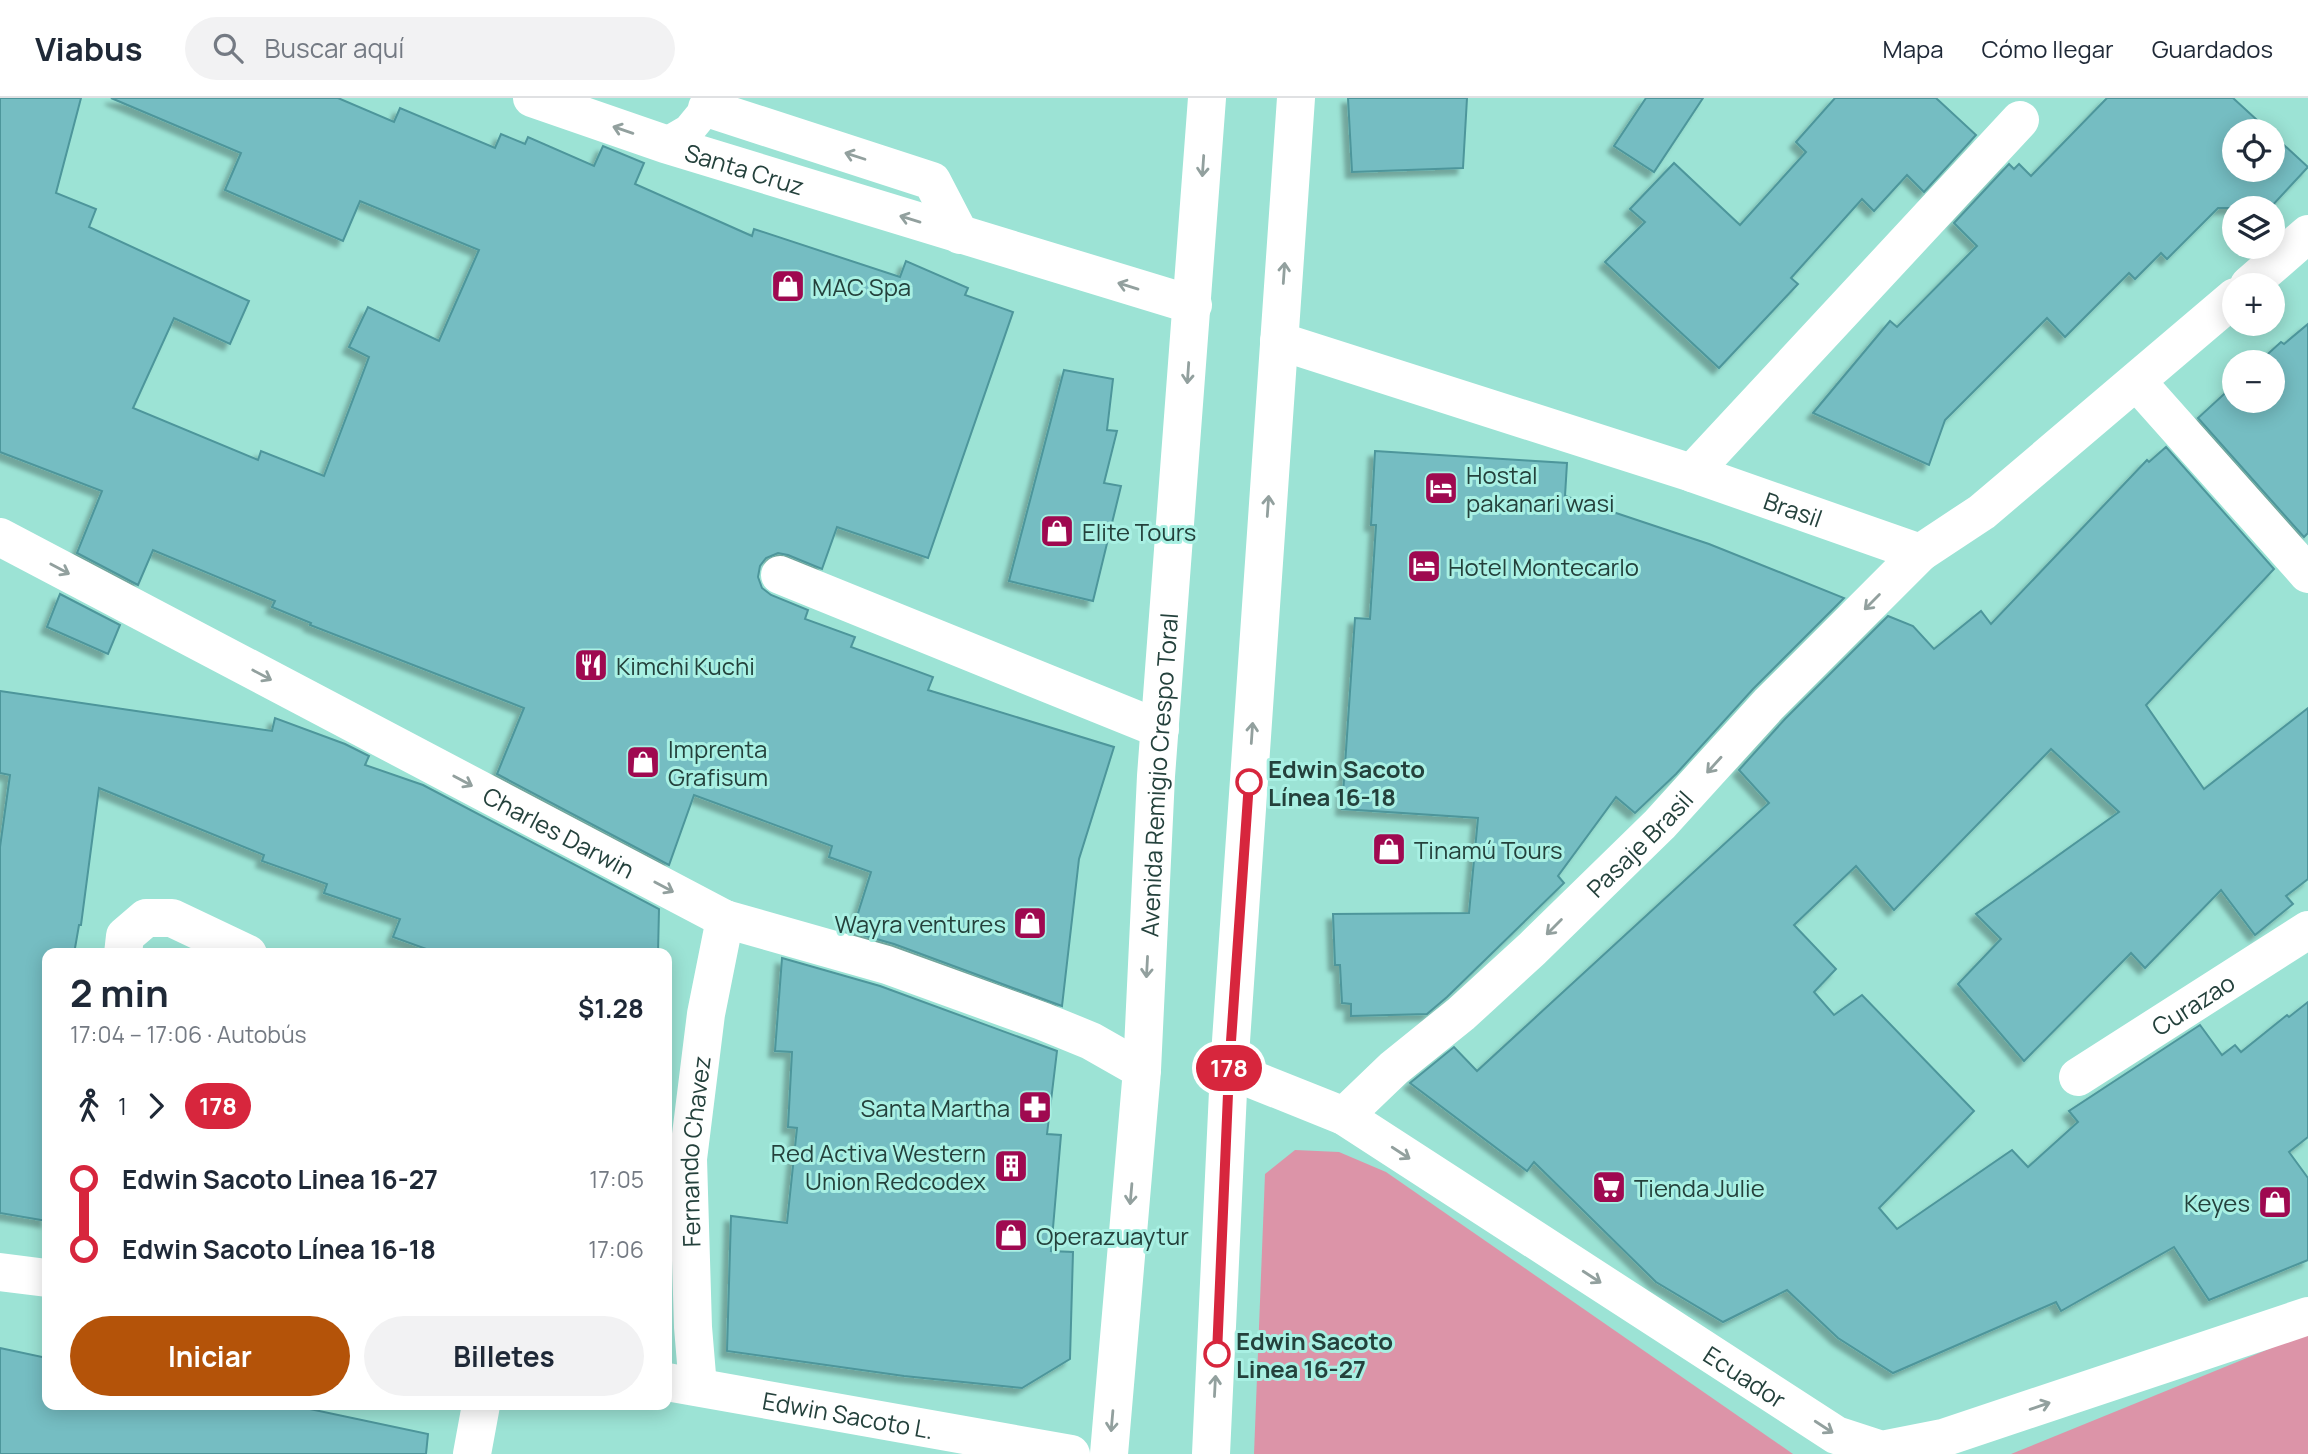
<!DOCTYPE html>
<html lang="es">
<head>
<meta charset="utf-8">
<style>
	body { margin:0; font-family:Manrope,sans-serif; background:#f2f2f3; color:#1f2937; height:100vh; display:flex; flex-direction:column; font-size:26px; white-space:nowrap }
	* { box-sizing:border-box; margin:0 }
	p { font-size:23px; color:#747a83 }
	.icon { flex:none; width:38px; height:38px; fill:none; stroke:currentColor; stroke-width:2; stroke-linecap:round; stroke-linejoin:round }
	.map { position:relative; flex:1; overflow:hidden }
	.sheet { position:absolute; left:42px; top:850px; width:630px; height:462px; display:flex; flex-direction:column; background:#fff; border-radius:14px; box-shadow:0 4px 18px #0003 }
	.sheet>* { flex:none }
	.badge { padding:0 14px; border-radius:23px; font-size:24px; line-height:46px }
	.buttons { position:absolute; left:2222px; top:21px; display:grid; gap:14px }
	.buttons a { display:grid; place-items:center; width:63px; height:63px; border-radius:50%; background:#fff; box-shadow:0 4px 18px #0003; font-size:35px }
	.map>.badge { position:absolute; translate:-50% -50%; box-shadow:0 0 0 4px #fff }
	.legs { display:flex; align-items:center; gap:10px; height:77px; padding:0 28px; font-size:23px }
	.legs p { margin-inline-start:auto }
	.summary { display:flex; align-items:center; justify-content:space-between; height:119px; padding:0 28px }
	h1 { font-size:38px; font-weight:700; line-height:52px }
	.cta { display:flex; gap:14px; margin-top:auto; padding:14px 28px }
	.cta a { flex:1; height:80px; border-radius:42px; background:#b45309; color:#fff; font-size:28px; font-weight:700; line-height:80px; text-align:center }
	.cta a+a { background:#f2f2f3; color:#1f2937 }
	ul { padding:0 28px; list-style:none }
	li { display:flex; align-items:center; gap:24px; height:70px; font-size:26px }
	li i { display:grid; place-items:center; width:10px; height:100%; margin:0 9px; background:currentColor }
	li i::after { content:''; width:18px; height:18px; margin:-9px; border:5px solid; border-radius:50%; background:#fff }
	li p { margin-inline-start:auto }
	li:first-child i { background:linear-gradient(#0000 50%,currentColor 0) }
	li:last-child i { background:linear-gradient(currentColor 50%,#0000 0) }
	header { display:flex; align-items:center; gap:42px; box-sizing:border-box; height:98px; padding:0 35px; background:#fff; border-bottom:2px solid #e0e1e3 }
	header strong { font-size:33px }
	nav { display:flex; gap:38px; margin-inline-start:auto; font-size:24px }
	.search { width:490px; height:63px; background:#f2f2f3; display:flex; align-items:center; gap:18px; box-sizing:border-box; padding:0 24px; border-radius:38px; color:#747a83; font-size:26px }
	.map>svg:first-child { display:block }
	.green { fill:#dc94a8 }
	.building { fill:#75bdc2; stroke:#4d969b; stroke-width:2; filter:url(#shadow) }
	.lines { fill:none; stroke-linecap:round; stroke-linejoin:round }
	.service { stroke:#fff; stroke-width:32 }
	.minor { stroke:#fff; stroke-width:38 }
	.tertiary { stroke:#fff; stroke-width:38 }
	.secondary { stroke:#fff; stroke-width:38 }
	.oneway { stroke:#92a09e }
	.line-1-casing { stroke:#fff; stroke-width:16 }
	.line-1 { stroke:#d7263d; stroke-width:10 }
	.stop-1-dot { fill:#fff; stroke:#d7263d; stroke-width:3.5 }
	.labels { text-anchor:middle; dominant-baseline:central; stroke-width:6; stroke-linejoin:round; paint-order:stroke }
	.street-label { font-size:24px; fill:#24413c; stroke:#a9f0e3 }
	.poi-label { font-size:24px; fill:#24413c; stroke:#a9f0e3; text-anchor:start }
	.stop-label { font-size:24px; font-weight:bold; fill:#24413c; stroke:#a9f0e3; text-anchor:start }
</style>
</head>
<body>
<header>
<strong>Viabus</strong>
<div class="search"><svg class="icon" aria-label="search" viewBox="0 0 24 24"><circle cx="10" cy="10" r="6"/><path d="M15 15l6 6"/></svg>Buscar aquí</div>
<nav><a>Mapa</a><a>Cómo llegar</a><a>Guardados</a></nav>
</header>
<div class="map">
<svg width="2308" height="1356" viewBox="0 0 2308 1356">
	<defs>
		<filter id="shadow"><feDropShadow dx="-6" dy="6" stdDeviation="2" flood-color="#0004"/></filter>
	</defs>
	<rect width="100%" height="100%" fill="#9ce3d5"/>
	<g class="green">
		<polygon points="1295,1052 1339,1054 1386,1074 1793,1356 1254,1356 1265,1076"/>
		<polygon points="2308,1235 2308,1356 2011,1356"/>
	</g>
	<g class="building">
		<polygon points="0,0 81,0 56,95 96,111 89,129 249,203 230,246 174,220 133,310 258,362 261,353 324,378 369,259 349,249 368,209 439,243 479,152 360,103 343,143 225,92 241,55 111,0 338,0 394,24 400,10 495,50 501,36 525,46 528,39 594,68 603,48 644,65 635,86 752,138 754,131 900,179 906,163 968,190 965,197 1013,214 928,460 837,429 822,471 788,457 778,455 766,460 760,468 758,479 762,490 771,497 808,512 805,521 855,539 851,549 933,579 928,592 1114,649 1079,761 1062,908 894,846 852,834 871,774 829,759 832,748 694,697 669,767 497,676 524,610 310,527 311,525 272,509 275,503 153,452 138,487 77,455 102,393 0,354"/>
		<polygon points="1348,0 1467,0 1463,70 1352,74"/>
		<polygon points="1646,0 1703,0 1654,74 1614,48"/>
		<polygon points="1835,0 1936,0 1976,37 1924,94 1907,77 1874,113 1862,101 1791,180 1798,186 1719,270 1605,164 1645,124 1630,111 1674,65 1740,127 1806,54 1796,44"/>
		<polygon points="2107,0 2233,0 2269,33 2235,33 2235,72 2273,72 2273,37 2308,69 2270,110 2218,110 2167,161 2161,155 2135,181 2129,175 2065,239 2047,220 1945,322 1929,367 1813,315 1890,223 1897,229 1977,148 1954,125 2009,66 2014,71 2019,66 2031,78"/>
		<polygon points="2308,226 2308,435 2304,439 2198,320 2235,286 2235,303 2273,303 2273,264 2259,264 2281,244 2284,246"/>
		<polygon points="1064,272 1113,281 1107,332 1117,333 1104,385 1121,388 1093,503 1009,483"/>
		<polygon points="2166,349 2274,471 2146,607 2204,691 2308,610 2308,781 2286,798 2293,806 2255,837 2221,792 2145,870 2131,855 2024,963 1958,886 2001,841 1976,816 2119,714 2051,651 1894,812 1856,768 1794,827 1836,871 1814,894 1834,917 1862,897 1974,1013 1879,1110 1897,1131 2012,1052 2028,1069 2078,1024 2069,1013 2200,927 2222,957 2235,947 2241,954 2287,917 2289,919 2308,904 2308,1039 2289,1054 2308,1080 2308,1162 2209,1202 2174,1149 2061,1213 2056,1204 1893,1275 1838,1240 1787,1192 1723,1224 1656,1184 1534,1064 1527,1073 1410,985 1454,949 1477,973 1769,705 1739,672 1785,621 1888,518 1913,528 1934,551 1981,513 1991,526 2147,362 2149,364"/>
		<polygon points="1375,353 1567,365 1565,398 1709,446 1844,500 1753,591 1676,676 1635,715 1616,699 1558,778 1564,785 1447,899 1427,916 1351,918 1351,906 1342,905 1340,867 1335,867 1333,816 1469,815 1478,720 1342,711 1355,520 1370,521 1376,427 1371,427"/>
		<polygon points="60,496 120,527 108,556 47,529"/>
		<polygon points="0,593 272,633 275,620 345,646 369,658 365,667 423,687 659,811 658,856 440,856 393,839 400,821 324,795 327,786 262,763 264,757 99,690 81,827 79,827 74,856 47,856 47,1123 0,1115 0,749 10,677 0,675"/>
		<polygon points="782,860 880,888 1057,953 1047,1036 1061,1037 1051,1153 1073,1154 1070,1261 1022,1290 904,1278 727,1253 731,1118 787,1125 797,1030 788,1029 792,954 775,953"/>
		<polygon points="0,1250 47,1260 47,1307 291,1307 428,1336 426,1356 0,1356"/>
	</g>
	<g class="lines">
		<polyline class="service" points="665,46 689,32 707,10"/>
		<g class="minor">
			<path id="s1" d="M 532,0 L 665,46 L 1193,207"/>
			<polyline points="707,10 932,83 960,137"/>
			<polyline points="2249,187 2308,136"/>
			<path id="s2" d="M 1279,243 L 1692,375 L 1920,455 L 1982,414 L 2235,199"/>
			<polyline points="2137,284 2308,476"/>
			<polyline points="1692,375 2020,22"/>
			<path id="s3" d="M 0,439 L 725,821 L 887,867 L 1042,923 L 1091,943 L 1142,972"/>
			<polyline points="780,477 1160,631"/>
			<polyline points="123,856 125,838 146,820 172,820 248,856"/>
			<path id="s4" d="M 1229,972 L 1344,1018 L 1836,1337 L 1882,1352 L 1943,1340 L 2308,1218"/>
			<path id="s5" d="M 2078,979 L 2308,832"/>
			<path id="s6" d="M 1344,1018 L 1394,970 L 1461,916 L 1532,851 L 1660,726 L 1769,606 L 1920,455"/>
			<path id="s7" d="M 698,1289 L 693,1229 L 688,1061 L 706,916 L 725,821"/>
			<polyline points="472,1356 481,1307"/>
		</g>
		<g class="tertiary">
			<polyline points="0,1174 47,1180"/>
			<path id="s8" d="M 667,1284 L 1071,1356"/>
		</g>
		<g class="secondary">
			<path id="s9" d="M 1109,1356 L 1142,972 L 1156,678 L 1207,0"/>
			<polyline points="1211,1356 1229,972 1296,0"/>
		</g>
	</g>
	<defs><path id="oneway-shaft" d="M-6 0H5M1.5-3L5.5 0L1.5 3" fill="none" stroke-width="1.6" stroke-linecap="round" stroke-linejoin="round" transform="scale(1.75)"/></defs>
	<g class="oneway">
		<use href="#oneway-shaft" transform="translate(623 32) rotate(-161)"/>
		<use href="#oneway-shaft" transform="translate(855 58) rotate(-162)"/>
		<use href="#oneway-shaft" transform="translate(1203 68) rotate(94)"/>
		<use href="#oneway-shaft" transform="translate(910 121) rotate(-163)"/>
		<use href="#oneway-shaft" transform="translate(1284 175) rotate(-86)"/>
		<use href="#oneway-shaft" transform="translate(1128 188) rotate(-163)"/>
		<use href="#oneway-shaft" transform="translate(1188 275) rotate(94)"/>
		<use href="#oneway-shaft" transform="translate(1268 408) rotate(-86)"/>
		<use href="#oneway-shaft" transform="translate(60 471) rotate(28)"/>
		<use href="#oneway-shaft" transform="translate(1872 504) rotate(135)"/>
		<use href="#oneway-shaft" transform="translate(262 577) rotate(28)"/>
		<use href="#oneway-shaft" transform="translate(1252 635) rotate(-86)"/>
		<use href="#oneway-shaft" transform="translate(1714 667) rotate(132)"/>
		<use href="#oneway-shaft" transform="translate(463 683) rotate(28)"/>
		<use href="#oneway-shaft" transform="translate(664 789) rotate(28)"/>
		<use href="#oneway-shaft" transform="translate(1554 829) rotate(135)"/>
		<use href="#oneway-shaft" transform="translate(1147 869) rotate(93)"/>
		<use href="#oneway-shaft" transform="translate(1401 1055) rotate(33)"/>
		<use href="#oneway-shaft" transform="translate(1131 1096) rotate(95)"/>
		<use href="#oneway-shaft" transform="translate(1592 1179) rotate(33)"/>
		<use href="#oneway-shaft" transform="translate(1215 1288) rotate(-87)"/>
		<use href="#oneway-shaft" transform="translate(2040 1308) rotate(-19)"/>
		<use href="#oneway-shaft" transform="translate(1112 1323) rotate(95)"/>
		<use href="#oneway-shaft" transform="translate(1824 1329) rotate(33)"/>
	</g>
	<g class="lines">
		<g class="line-1-casing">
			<polyline id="line-1" points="1217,1256 1229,972 1249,684"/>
		</g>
		<use href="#line-1" class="line-1"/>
	</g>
	<defs>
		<g id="shop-square" transform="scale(1.75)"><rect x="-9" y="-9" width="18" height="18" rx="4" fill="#9f0950" stroke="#a9f0e3"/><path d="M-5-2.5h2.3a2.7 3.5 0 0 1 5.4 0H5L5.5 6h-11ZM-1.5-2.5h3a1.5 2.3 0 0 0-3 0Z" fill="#fff"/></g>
		<g id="hotel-square" transform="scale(1.75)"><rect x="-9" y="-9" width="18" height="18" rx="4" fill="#9f0950" stroke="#a9f0e3"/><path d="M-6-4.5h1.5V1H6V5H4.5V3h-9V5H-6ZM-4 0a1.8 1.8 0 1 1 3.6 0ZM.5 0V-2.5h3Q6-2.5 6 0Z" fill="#fff"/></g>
		<g id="restaurant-square" transform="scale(1.75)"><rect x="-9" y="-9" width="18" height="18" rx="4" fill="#9f0950" stroke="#a9f0e3"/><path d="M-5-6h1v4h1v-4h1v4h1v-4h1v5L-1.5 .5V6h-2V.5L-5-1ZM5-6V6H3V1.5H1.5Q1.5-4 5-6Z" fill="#fff"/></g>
		<g id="pharmacy-square" transform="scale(1.75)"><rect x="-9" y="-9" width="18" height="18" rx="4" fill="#9f0950" stroke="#a9f0e3"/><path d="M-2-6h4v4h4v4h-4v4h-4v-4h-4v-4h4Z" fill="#fff"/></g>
		<g id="building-square" transform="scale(1.75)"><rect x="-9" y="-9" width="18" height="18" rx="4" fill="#9f0950" stroke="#a9f0e3"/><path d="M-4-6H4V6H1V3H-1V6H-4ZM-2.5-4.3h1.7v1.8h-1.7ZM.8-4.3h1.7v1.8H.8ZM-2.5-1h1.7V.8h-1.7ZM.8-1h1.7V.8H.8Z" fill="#fff"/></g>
		<g id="supermarket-square" transform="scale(1.75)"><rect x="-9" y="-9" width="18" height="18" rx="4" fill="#9f0950" stroke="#a9f0e3"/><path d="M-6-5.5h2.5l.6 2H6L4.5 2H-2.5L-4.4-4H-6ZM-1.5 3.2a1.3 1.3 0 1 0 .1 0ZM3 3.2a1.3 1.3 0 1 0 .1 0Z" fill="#fff"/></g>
	</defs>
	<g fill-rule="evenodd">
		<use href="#shop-square" x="788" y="188"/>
		<use href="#hotel-square" x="1441" y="390"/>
		<use href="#shop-square" x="1057" y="433"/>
		<use href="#hotel-square" x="1424" y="468"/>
		<use href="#restaurant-square" x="591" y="567"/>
		<use href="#shop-square" x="643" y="664"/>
		<use href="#shop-square" x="1389" y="751"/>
		<use href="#shop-square" x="1030" y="825"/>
		<use href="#pharmacy-square" x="1035" y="1009"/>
		<use href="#building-square" x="1011" y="1068"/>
		<use href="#supermarket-square" x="1609" y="1089"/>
		<use href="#shop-square" x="2275" y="1104"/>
		<use href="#shop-square" x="1011" y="1137"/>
	</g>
	<g class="stop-1-dot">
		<circle cx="1249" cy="684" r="12"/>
		<circle cx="1217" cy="1256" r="12"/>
	</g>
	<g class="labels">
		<g class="street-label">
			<text stroke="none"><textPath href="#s1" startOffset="224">Santa Cruz</textPath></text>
			<text stroke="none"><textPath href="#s2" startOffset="541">Brasil</textPath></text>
			<text stroke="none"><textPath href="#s9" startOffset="681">Avenida Remigio Crespo Toral</textPath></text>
			<text stroke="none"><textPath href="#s3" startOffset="632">Charles Darwin</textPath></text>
			<text stroke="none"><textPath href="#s6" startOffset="402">Pasaje Brasil</textPath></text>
			<text stroke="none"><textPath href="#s5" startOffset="136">Curazao</textPath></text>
			<text stroke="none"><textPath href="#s7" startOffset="236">Fernando Chavez</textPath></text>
			<text stroke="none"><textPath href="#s4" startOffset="602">Ecuador</textPath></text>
			<text stroke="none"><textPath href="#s8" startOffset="184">Edwin Sacoto L.</textPath></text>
		</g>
		<g class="poi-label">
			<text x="812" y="188">MAC Spa</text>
			<text x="1466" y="376">Hostal<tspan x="1466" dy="28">pakanari wasi</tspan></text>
			<text x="1082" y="433">Elite Tours</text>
			<text x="1448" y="468">Hotel Montecarlo</text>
			<text x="616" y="567">Kimchi Kuchi</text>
			<text x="668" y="650">Imprenta<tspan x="668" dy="28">Grafisum</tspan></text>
			<text x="1414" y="751">Tinamú Tours</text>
			<text x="1006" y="825" text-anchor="end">Wayra ventures</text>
			<text x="1010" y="1009" text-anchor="end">Santa Martha</text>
			<text x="986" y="1054" text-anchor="end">Red Activa Western<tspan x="986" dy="28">Union Redcodex</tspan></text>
			<text x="1634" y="1089">Tienda Julie</text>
			<text x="2250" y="1104" text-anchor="end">Keyes</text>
			<text x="1036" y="1137">Operazuaytur</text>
		</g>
		<g class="stop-label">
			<text x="1268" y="670">Edwin Sacoto<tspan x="1268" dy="28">Línea 16-18</tspan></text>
			<text x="1236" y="1242">Edwin Sacoto<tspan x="1236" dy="28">Linea 16-27</tspan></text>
		</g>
	</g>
</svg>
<div class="buttons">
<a><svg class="icon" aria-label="locate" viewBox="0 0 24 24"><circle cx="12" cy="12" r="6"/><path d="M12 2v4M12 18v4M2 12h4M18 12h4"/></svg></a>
<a><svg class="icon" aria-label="layers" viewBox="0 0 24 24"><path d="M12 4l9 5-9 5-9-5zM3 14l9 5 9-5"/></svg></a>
<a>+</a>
<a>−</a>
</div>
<b class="badge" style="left:1229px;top:970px;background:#d7263d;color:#fff">178</b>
<section class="sheet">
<div class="summary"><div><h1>2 min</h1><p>17:04 – 17:06 · Autobús</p></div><b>$1.28</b></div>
<div class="legs"><svg class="icon" aria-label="walk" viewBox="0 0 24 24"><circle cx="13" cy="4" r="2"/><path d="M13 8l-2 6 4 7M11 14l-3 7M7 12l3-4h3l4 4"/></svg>1<svg class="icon" aria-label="forward" viewBox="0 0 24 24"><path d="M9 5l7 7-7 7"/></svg><b class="badge" style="background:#d7263d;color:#fff">178</b></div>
<ul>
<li><i style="color:#d7263d"></i><b>Edwin Sacoto Linea 16-27</b><p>17:05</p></li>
<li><i style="color:#d7263d"></i><b>Edwin Sacoto Línea 16-18</b><p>17:06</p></li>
</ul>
<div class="cta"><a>Iniciar</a><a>Billetes</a></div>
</section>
</div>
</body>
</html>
